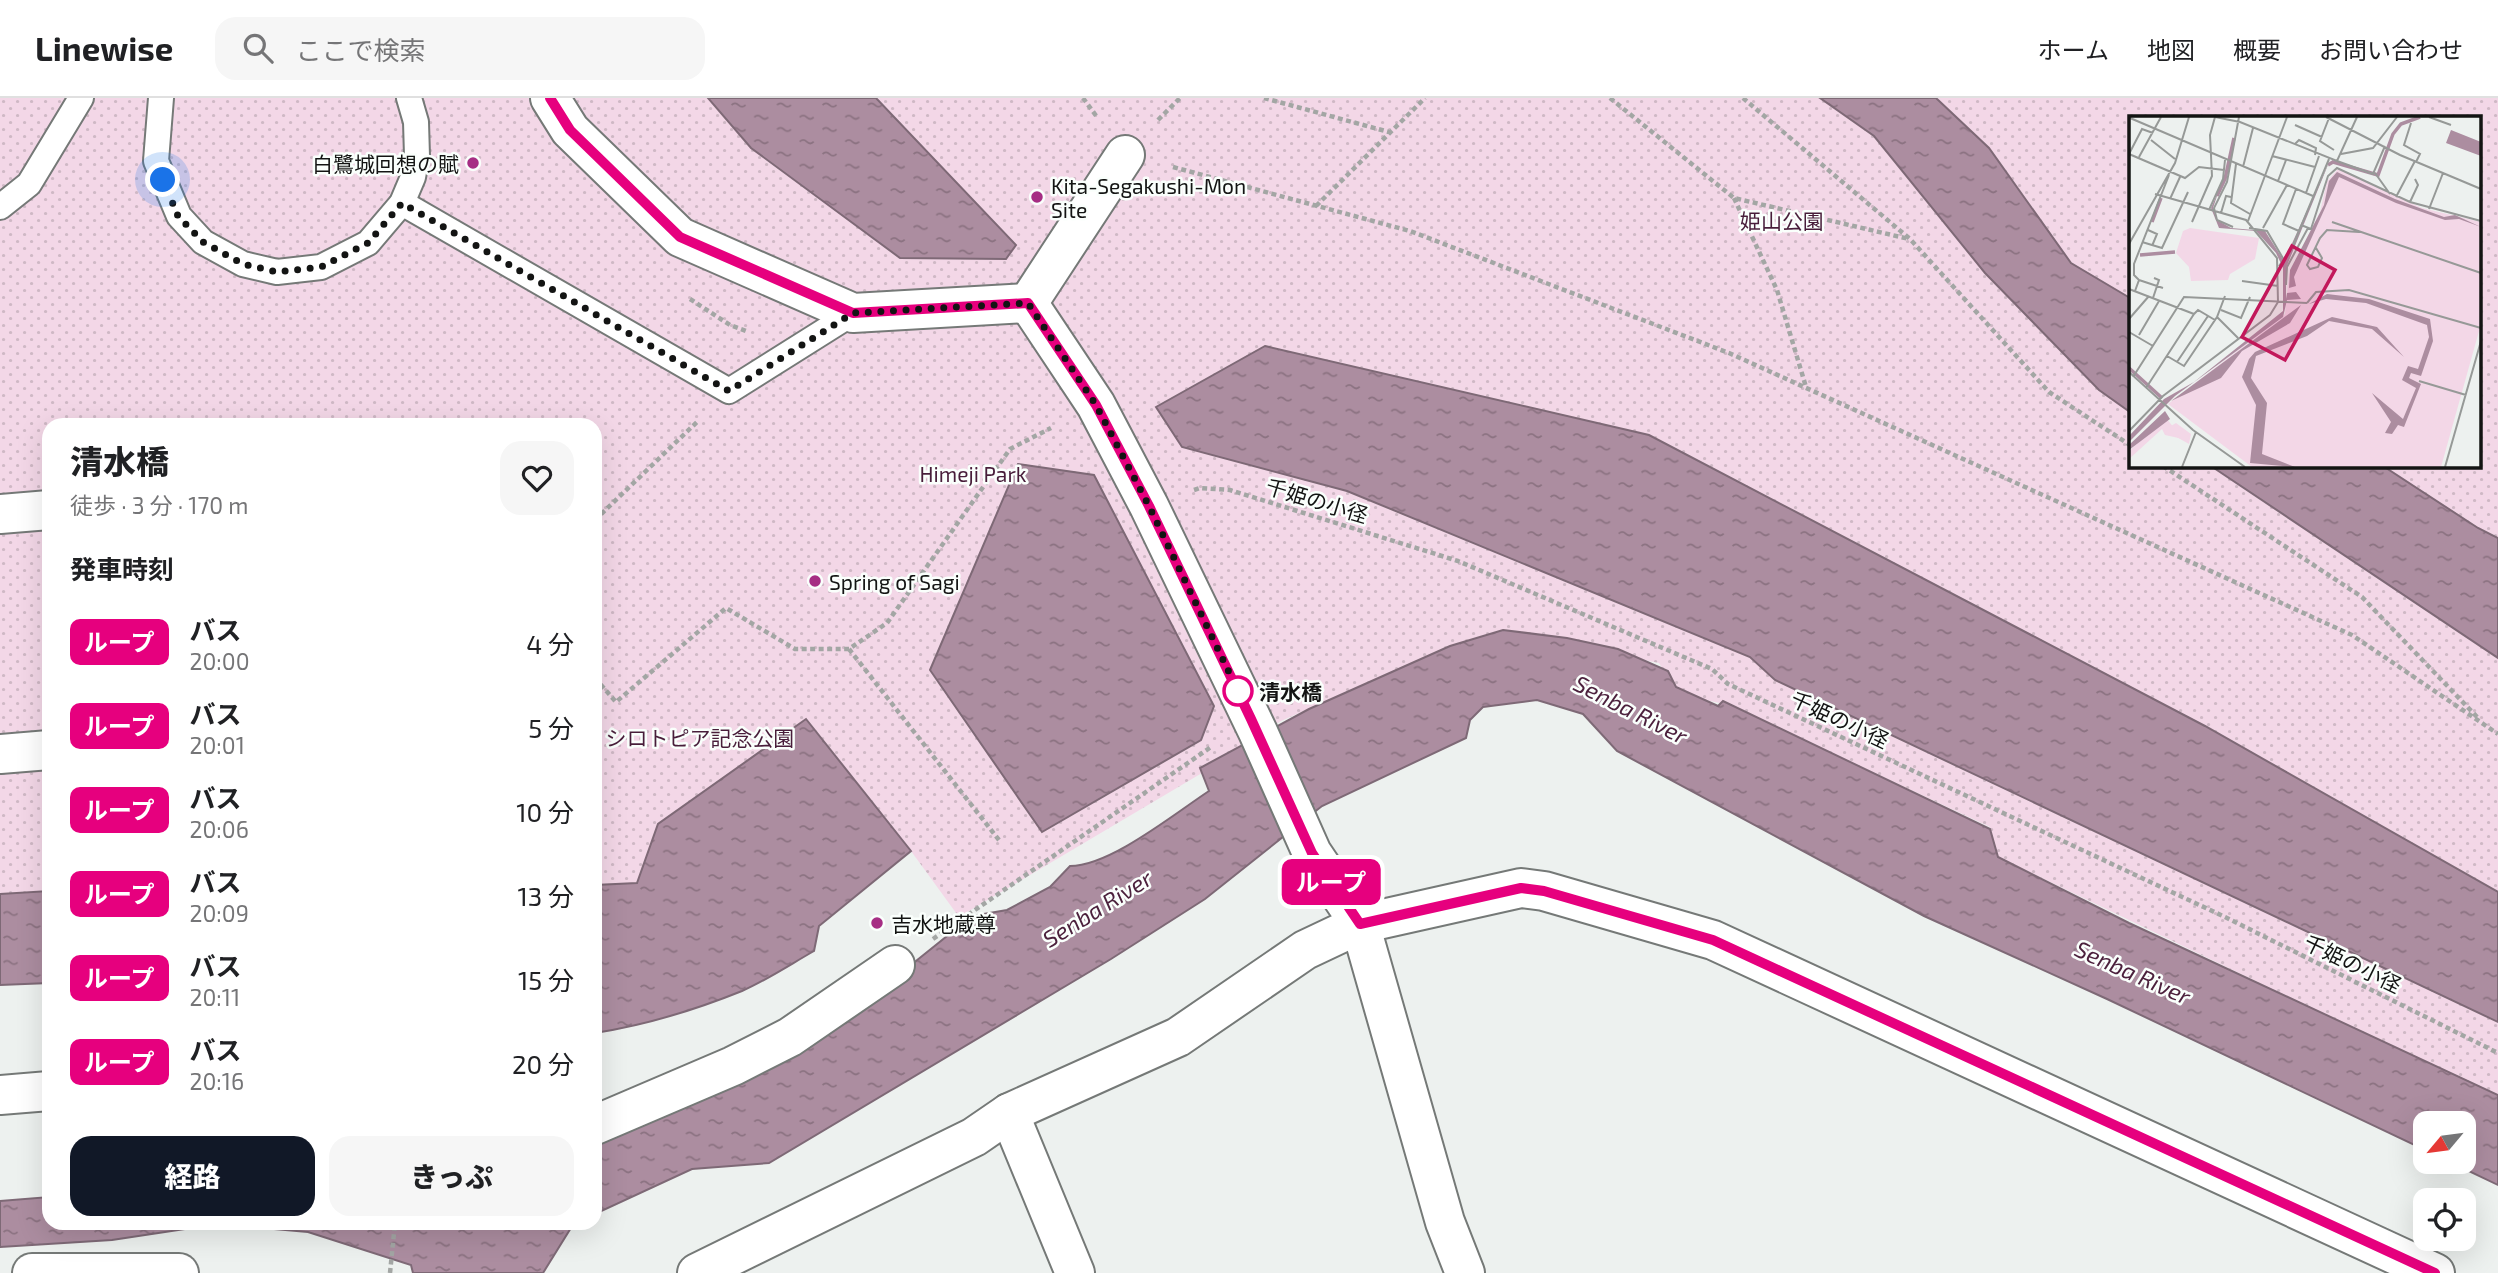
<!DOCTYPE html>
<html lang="ja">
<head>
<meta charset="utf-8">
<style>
	body { margin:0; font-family:"Exo 2","Noto Sans JP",sans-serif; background:#f6f6f6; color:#202124; height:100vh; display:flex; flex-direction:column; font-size:26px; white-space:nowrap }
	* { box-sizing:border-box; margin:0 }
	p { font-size:23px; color:#757577 }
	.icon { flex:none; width:38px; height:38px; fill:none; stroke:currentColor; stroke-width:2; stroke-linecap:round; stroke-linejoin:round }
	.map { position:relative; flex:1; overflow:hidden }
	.panel { position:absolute; left:42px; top:320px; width:560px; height:812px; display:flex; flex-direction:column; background:#fff; border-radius:21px; box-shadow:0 7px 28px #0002 }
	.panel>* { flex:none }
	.badge { padding:0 14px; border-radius:10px; font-size:24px; line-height:46px }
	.needle { width:46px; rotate:241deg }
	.fabs { position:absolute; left:2413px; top:1013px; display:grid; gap:14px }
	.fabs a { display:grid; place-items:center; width:63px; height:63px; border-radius:14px; background:#fff; box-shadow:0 7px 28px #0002; font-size:35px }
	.you { position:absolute; width:35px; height:35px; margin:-18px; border:5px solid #fff; border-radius:50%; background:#1a73e8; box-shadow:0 0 0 10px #1a73e833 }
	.map>.badge { position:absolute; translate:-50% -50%; box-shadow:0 0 0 4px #fff }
	h2 { padding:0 28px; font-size:26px; line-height:63px }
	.round { display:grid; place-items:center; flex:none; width:74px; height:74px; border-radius:21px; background:#f6f6f6 }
	.overview { display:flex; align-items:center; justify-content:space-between; height:119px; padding:0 28px }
	h1 { font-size:33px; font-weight:800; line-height:52px }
	.cta { display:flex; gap:14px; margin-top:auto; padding:14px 28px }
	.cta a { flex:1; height:80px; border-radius:21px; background:#111827; color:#fff; font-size:28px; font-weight:800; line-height:80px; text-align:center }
	.cta a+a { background:#f6f6f6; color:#202124 }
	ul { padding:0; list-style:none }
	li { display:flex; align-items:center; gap:21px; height:84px; padding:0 28px }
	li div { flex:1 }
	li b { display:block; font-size:26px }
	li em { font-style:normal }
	li .badge { min-width:77px; font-weight:700; text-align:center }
	header { display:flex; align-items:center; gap:42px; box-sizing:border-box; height:98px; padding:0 35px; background:#fff; border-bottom:2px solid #e0e0e0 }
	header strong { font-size:33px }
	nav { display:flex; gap:38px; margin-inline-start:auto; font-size:24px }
	.search { width:490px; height:63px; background:#f6f6f6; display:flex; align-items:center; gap:18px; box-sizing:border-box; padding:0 24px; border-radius:21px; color:#757577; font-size:26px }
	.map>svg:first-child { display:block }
	.park { fill:url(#park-dots); fill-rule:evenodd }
	.water { fill:url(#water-ripples); stroke:#7e6976; stroke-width:2 }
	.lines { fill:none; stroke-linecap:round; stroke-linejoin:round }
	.lane-casing { stroke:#757977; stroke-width:28 }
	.street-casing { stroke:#757977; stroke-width:42 }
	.path { stroke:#a3a6a4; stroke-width:4.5; stroke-dasharray:5 3.5; stroke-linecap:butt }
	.lane { stroke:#fff; stroke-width:24 }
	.street { stroke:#fff; stroke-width:38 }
	.line-casing { stroke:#fff; stroke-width:16 }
	.line { stroke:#e6007e; stroke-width:10 }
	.walk { stroke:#131413; stroke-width:7; stroke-dasharray:0 12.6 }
	.poi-dot { fill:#a62e84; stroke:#fafffc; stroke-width:2.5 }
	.stop-dot { fill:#fff; stroke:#e6007e; stroke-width:3.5 }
	.labels { text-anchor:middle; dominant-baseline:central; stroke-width:5; stroke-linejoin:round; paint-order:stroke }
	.poi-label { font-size:21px; fill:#131413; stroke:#fafffc; text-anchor:start }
	.park-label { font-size:21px; fill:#481d3a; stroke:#fafffc }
	.street-label { font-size:21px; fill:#131413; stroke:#fafffc }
	.stop-label { font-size:21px; font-weight:bold; fill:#131413; stroke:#fafffc; text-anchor:start }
	.water-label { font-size:23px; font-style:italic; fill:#4c213d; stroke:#fafffc }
	.inset-river { fill:none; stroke:#ac8da0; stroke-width:3.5 }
	.inset-road { fill:none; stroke:#969997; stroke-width:2 }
	.view { fill:#c2185b; fill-opacity:0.15; stroke:#c2185b; stroke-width:3.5 }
	.inset-edge { fill:none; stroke:#131413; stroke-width:3.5 }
</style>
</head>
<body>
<header>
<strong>Linewise</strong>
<div class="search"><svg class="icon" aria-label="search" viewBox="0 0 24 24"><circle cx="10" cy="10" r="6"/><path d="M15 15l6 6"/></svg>ここで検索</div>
<nav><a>ホーム</a><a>地図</a><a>概要</a><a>お問い合わせ</a></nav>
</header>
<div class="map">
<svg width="2498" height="1175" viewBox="0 0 2498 1175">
	<defs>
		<pattern id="park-dots" width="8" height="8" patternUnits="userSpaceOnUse" patternTransform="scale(1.75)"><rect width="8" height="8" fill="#f3d7e7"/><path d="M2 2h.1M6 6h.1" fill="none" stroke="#cfb8c5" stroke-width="1.8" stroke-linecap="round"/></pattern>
		<pattern id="water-ripples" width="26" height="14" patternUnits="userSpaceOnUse" patternTransform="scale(1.75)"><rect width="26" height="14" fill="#ac8da0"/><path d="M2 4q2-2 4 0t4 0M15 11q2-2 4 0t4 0" fill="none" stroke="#8b7281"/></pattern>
	</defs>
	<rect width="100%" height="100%" fill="#edf1ef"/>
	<path class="park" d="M 0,0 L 2498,0 L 2498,1000 L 1996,758 L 1990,729 L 1729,607 L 1677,596 L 1659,565 L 1504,534 L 1430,557 L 1281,623 L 1229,659 L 959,819 L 911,753 L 819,828 L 814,853 C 791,866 767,882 742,893 C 695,912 646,927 595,935 L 595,327 L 49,327 L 49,885 L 0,887 ZM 2130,19 L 2479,19 L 2479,368 L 2130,368 Z"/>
	<g class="water">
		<polygon points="708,0 876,0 1016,147 1006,161 900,160 751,50"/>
		<polygon points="1820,0 1936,0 1989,50 2071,165 2130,200 2130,314 2099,292 1985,175 1874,38"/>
		<polygon points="1265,248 1649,337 2205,628 2498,794 2498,924 1775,582 1750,559 1347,393 1182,349 1156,309"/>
		<polygon points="1018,366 1094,377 1214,608 1201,642 1042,734 930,572"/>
		<polygon points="2211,368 2383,368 2478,430 2498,440 2498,560"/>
		<path d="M 1503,532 L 1567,540 L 1618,551 L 1668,573 L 1676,589 L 1718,608 L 1723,603 L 1990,731 L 1998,759 L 2129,825 L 2498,997 L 2498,1087 L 2450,1064 L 2464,1064 L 2464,1026 L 2426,1026 L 2425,1052 L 2107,901 L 1924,818 L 1617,653 L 1583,616 L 1537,602 L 1483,609 L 1470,622 L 1466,640 L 1322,708 L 1205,801 L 1111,861 L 769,1065 L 692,1071 L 595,1116 L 595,1037 L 860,908 L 972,818 L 1007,812 L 1050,789 L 1070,768 C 1110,768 1174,716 1209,693 L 1200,670 L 1309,611 L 1450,548 Z"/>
		<path d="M 806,621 L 911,753 L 819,828 L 814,853 C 791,866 767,882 742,893 C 695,912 646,927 595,935 L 595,787 L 637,785 L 658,726 Z"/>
		<polygon points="49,793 49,885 0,887 0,796"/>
		<polygon points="49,1099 49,1125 574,1125 543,1175 413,1175 411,1167 308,1134 218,1126 112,1142 0,1149 0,1103"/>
	</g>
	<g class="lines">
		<g class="lane-casing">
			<g id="lane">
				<polyline points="161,0 156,63 179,118 203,144 243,166 277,174 321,169 368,145 402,105 413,79 417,58 416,24 409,0"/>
				<polyline points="402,105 729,293 853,215"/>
				<polyline points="0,109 29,86 81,0"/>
			</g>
		</g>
		<g class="street-casing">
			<g id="street">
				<polyline points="550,0 570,32 680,139 853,215 1028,205"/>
				<polyline points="1028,205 1096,307 1149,408 1258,634 1312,755 1360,826 1445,1124 1465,1175"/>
				<polyline points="1028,205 1125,57"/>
				<polyline points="0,416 49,412"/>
				<polyline points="0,656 49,652"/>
				<polyline points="0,997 49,993"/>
				<polyline points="1009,1015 1075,1175"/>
				<polyline points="595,1027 733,968 790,939 895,867"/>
				<polyline points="32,1175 179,1175"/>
				<polyline points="697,1175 974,1039 1009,1015 1178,939 1305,852 1360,826 1521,790 1544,793 1713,842 2435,1175"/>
			</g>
		</g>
		<g class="path">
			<polyline points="1083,0 1097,19"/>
			<polyline points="1264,0 1389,34"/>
			<polyline points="1610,0 1734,100 1909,141"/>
			<polyline points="1743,0 1910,141 2049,294 2130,347"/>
			<polyline points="1158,22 1180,0"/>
			<polyline points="1173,69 1410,133 1729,255 2352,537 2498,636"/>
			<polyline points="1734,100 1777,192 1806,289"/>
			<polyline points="1316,108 1425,0"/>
			<polyline points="690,201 730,227 746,233"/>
			<polyline points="2163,368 2362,499 2479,621"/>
			<polyline points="1194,392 1200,390 1230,392 1458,463 1712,571 1728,586 2225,819 2498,955"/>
			<polyline points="595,422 698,323"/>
			<polyline points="595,580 616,604 726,510 795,551 849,551"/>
			<polyline points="999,742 849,551 887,525 1010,351 1051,330"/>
			<polyline points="933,841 1211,649"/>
			<polyline points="390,1175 395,1125"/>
		</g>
		<use href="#lane" class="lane"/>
		<use href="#street" class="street"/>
	</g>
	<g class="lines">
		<g class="line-casing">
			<polyline id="line" points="550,0 570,32 680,139 853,215 1028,205 1096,307 1149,408 1251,621 1312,755 1360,826 1521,790 1544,793 1713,842 2435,1175"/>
		</g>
		<use href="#line" class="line"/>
		<polyline class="walk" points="163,82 178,118 203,144 243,166 277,174 321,169 368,145 402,105 729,293 853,215 1028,205 1096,307 1149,408 1240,597 1238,593"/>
	</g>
	<g class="poi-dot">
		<circle cx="473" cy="65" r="7"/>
		<circle cx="1037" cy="99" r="7"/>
		<circle cx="815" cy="483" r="7"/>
		<circle cx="877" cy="825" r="7"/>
	</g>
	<circle class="stop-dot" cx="1238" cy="593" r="14"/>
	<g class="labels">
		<g class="poi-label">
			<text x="459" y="65" text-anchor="end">白鷺城回想の賦</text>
			<text x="1051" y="87">Kita-Segakushi-Mon<tspan x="1051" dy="24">Site</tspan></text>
			<text x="829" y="483">Spring of Sagi</text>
			<text x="891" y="825">吉水地蔵尊</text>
		</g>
		<g class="park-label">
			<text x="1782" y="122">姫山公園</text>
			<text x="973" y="375">Himeji Park</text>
			<text x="700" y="639">シロトピア記念公園</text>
		</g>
		<g class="street-label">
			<text transform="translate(1317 402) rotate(17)">千姫の小径</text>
			<text transform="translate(1840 621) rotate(25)">千姫の小径</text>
			<text transform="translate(2353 865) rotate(26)">千姫の小径</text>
		</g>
		<g class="stop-label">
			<text x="1259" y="593">清水橋</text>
		</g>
		<g class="water-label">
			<text transform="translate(1631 611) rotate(27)">Senba River</text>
			<text transform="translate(1097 810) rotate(-32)">Senba River</text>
			<text transform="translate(2133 874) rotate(24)">Senba River</text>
		</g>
	</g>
	<g transform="translate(2129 18)">
		<rect width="352" height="352" fill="#edf1ef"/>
		<path d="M 61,112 L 130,122 L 126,143 L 101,158 L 99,164 L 62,165 L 60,151 L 47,137 L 54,115 ZM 37,302 L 54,323 L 36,319 L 33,313 L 0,343 L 0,335 Z" fill="#f3d7e7"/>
		<path d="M 209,53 L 293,92 L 352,106 L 352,208 L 312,351 L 123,351 L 39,288 L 156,198 L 160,158 L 191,96 L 198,65 ZM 47,307 L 62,318 L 60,328 L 35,314 Z" fill="#f3d7e7"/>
		<path d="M 322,14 L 352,26 L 352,40 L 317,27 ZM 201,44 L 157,152 L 157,183 L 158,177 L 167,176 L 172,183 L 158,184 L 154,201 L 46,280 L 0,326 L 0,320 L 35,283 L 65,266 L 154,195 L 154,152 L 147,137 L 127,115 L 90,112 L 82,92 L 90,74 L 84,92 L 88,104 L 102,112 L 136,115 L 155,145 ZM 208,56 L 266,83 L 315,101 L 326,99 L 352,111 L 330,103 L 316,104 L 267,87 L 210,61 L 165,161 L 167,170 L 160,172 L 161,154 L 195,89 L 200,65 ZM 198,178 L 240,183 L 301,203 L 304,225 L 292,260 L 282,257 L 280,262 L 292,268 L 275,311 L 269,309 L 263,318 L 256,317 L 262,306 L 243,277 L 274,303 L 287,272 L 273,264 L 279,250 L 289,253 L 300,221 L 298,209 L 237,187 L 197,183 L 180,188 ZM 172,189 L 161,207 L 113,235 L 92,262 L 42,285 ZM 203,201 L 248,211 L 275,241 L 243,213 L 200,205 L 178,220 L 127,240 L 122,262 L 138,287 L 133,338 L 166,351 L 121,347 L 127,289 L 113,261 L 120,243 L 126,236 ZM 36,295 L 41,303 L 0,334 L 0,329 Z" fill="#ac8da0"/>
		<path class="inset-river" d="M 199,49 L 204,46 L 249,59 L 264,18 L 272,8 L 291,1M 88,80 L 96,63 L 105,22M 23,106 L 32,82M 11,139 L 46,136M 0,252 L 33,282"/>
		<path class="inset-road" d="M 86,1 L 111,6 L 208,45 L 228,1M 197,1 L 271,39 L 352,73M 300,1 L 322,9M 1,2 L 184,80M 200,2 L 191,25 L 205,34M 282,7 L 275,29 L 291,38 L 287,46M 166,9 L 193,21M 22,24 L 46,43M 166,28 L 170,24 L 187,32 L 186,39M 0,38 L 56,62 L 70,51 L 95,54M 0,38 L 13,13 L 24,17M 212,38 L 244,32 L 268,1M 143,40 L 186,51M 10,41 L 32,1M 208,45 L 244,58 L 256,30M 107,48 L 102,87 L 121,98M 114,51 L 124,12M 246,57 L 261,78M 149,65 L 157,44M 167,73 L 154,108 L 170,115M 177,77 L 190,40M 267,81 L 286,45M 41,83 L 51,61M 281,86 L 289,69 L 286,63M 300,93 L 314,57M 80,94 L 94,63 L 96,44M 92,97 L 97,80 L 102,81M 119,105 L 158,1M 63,106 L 83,60 L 81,19 L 86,1M 203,106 L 352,157M 172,109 L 182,113 L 199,60 L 208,52 L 281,86 L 352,105M 104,111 L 88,104 L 85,92 L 98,66 L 110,1M 120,112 L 138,115 L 155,144M 134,112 L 158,69M 19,114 L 28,118 L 23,130M 13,126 L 33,132 L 59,76M 0,128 L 46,47 L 60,1M 187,132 L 193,142 L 189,151 L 181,153 L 178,149 L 191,122 L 198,114 L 230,116M 150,150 L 163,132 L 200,43M 10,164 L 34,172M 113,165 L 149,170M 157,169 L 158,151 L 179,112M 0,173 L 65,198 L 69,194 L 86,204M 6,175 L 10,164 L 5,159 L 5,148 L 40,59M 24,182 L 30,164 L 25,162M 178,187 L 187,176 L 220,174 L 352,212M 92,194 L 112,202 L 121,181M 88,201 L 109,222M 0,203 L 20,180M 0,216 L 24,230M 10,219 L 30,185M 38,240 L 55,250 L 88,201 L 96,180M 48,246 L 79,200M 0,256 L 64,314 L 116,351M 4,261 L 55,181 L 178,187M 290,265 L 337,279M 17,272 L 65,198M 0,315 L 34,280 L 141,199 L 149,186 L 148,142 L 117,104 L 26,78M 53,351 L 67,316M 316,351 L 352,225"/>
		<path class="view" d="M 163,130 L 206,154 L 156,244 L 113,221 Z"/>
		<rect width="352" height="352" class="inset-edge"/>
	</g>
</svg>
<div class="fabs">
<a><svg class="needle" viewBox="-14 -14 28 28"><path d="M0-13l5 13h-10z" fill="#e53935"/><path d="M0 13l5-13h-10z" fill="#757577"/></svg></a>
<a><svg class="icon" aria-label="locate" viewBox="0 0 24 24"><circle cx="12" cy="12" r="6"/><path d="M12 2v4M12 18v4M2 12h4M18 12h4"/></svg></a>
</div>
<div class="you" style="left:163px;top:82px"></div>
<b class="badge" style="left:1331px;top:784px;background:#e6007e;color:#fff">ループ</b>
<section class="panel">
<div class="overview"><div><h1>清水橋</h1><p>徒歩 · 3 分 · 170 m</p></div><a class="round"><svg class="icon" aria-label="heart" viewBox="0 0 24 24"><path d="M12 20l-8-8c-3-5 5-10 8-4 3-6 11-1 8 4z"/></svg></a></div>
<h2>発車時刻</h2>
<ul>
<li><span class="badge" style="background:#e6007e;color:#fff">ループ</span><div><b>バス</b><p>20:00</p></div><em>4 分</em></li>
<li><span class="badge" style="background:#e6007e;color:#fff">ループ</span><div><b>バス</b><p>20:01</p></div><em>5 分</em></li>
<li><span class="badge" style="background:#e6007e;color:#fff">ループ</span><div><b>バス</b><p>20:06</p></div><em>10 分</em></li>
<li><span class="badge" style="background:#e6007e;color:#fff">ループ</span><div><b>バス</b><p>20:09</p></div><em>13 分</em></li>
<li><span class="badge" style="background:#e6007e;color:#fff">ループ</span><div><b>バス</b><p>20:11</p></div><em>15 分</em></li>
<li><span class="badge" style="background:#e6007e;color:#fff">ループ</span><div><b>バス</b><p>20:16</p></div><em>20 分</em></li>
</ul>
<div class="cta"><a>経路</a><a>きっぷ</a></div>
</section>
</div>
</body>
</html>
